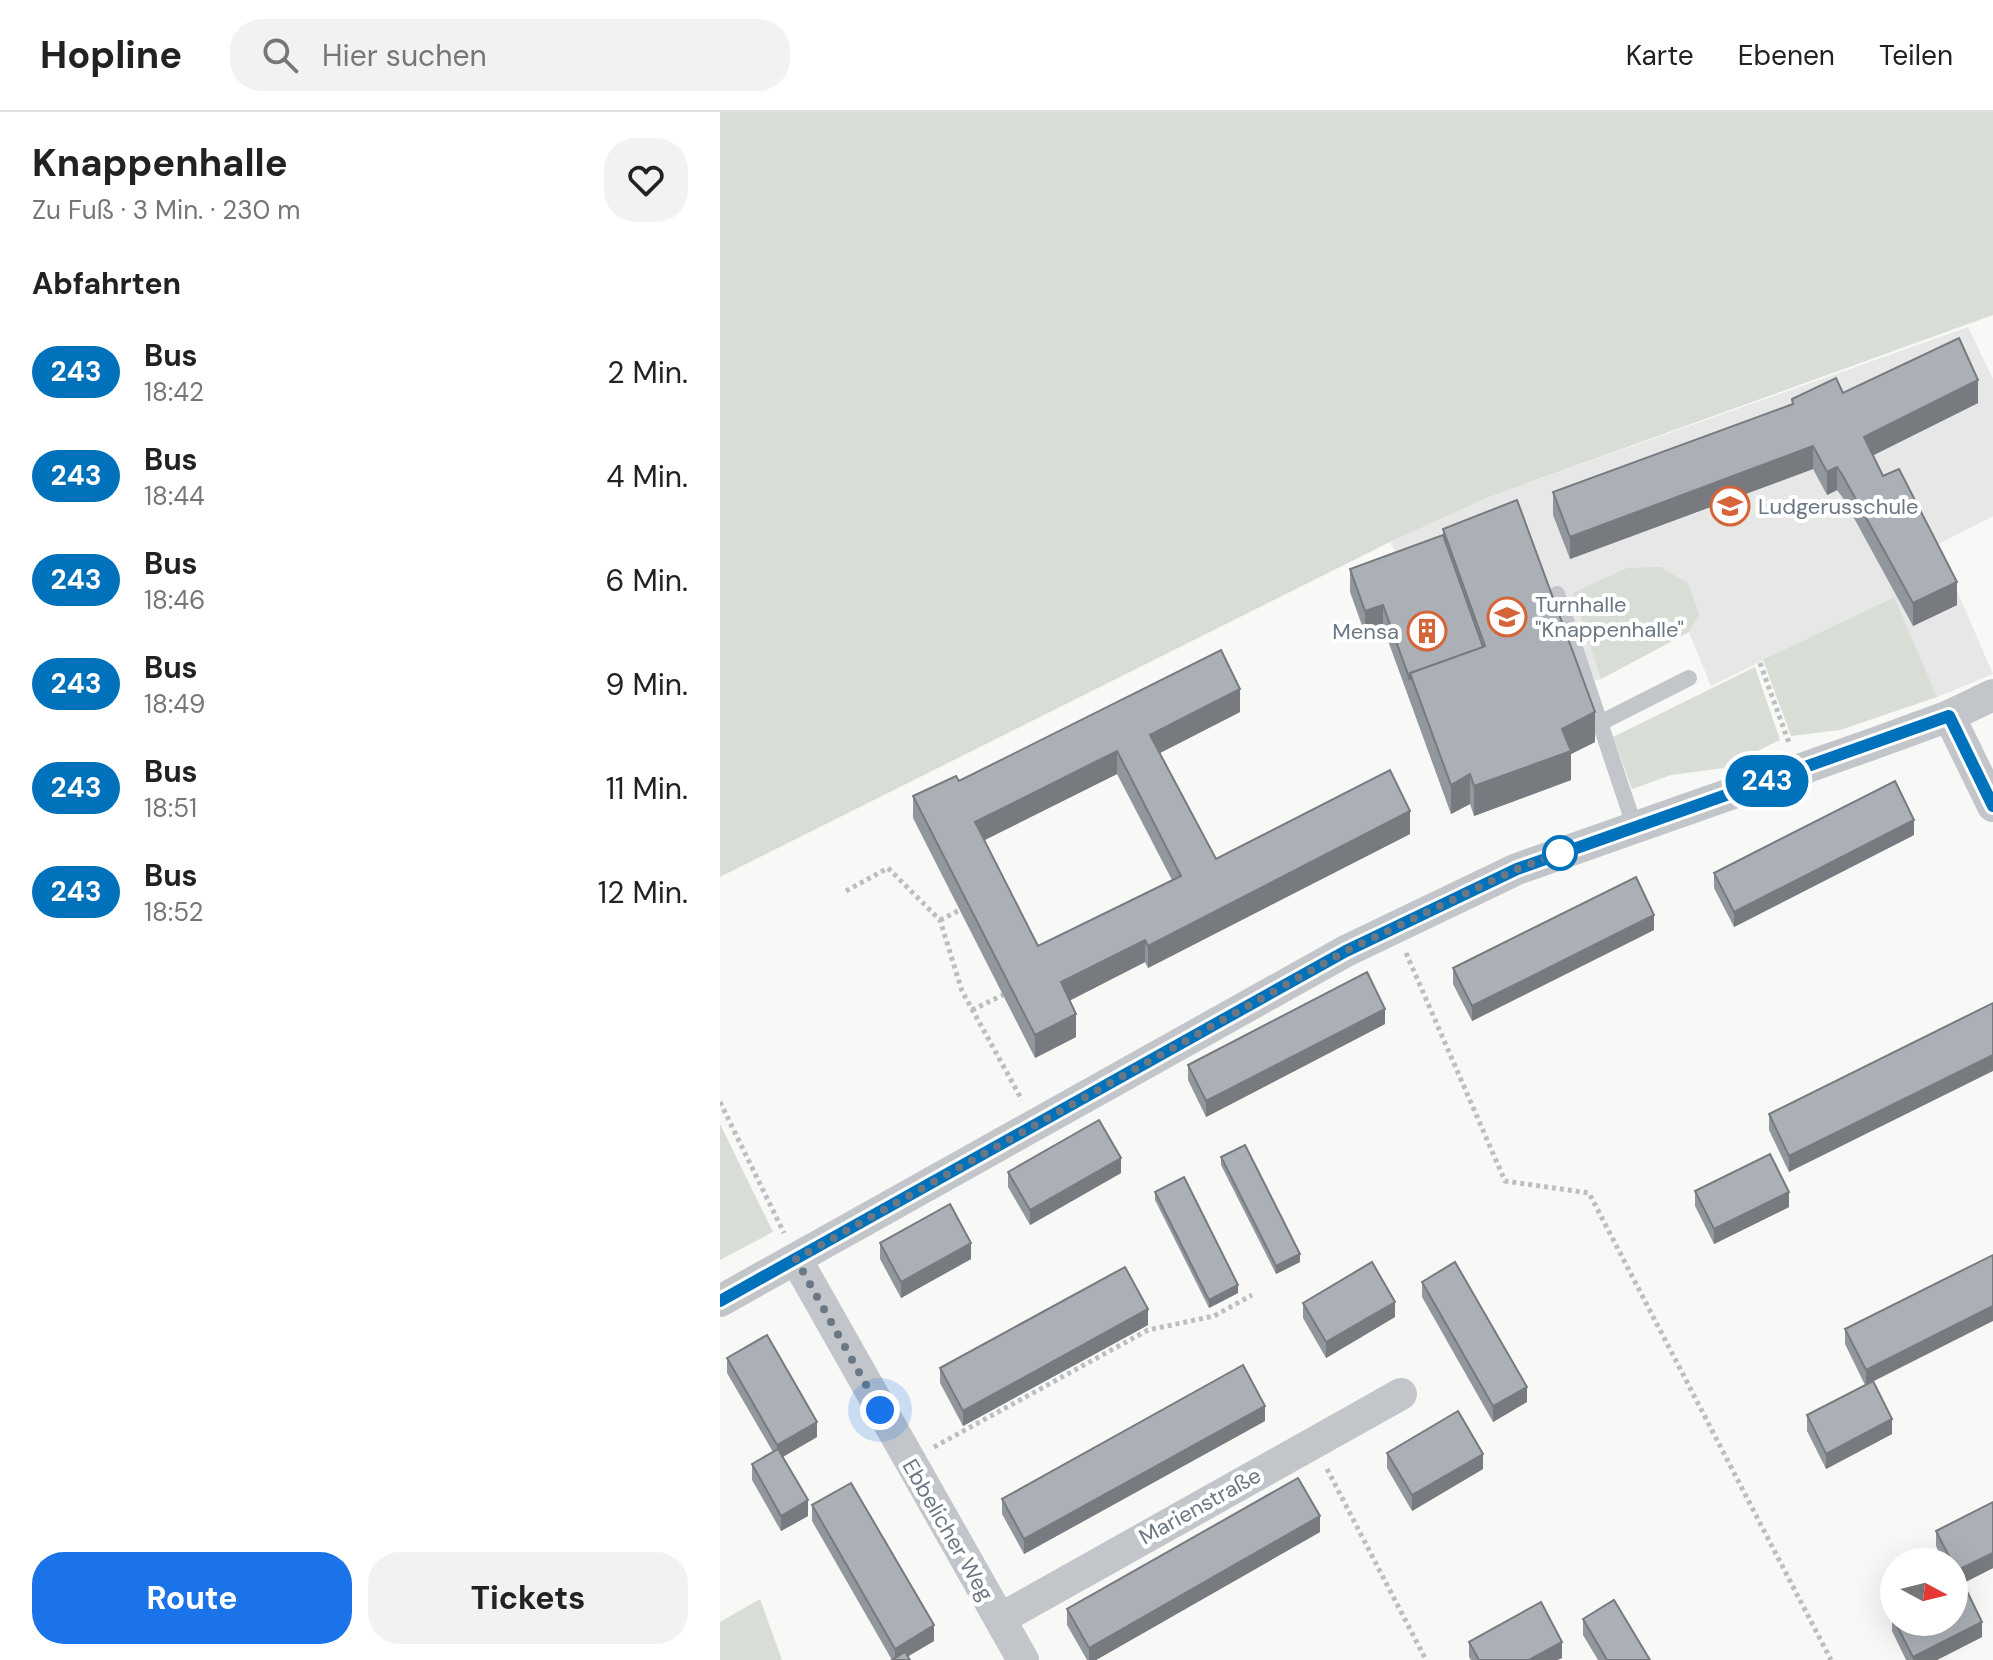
<!DOCTYPE html>
<html lang="de">
<head>
<meta charset="utf-8">
<style>
	body { margin:0; font-family:"DM Sans",sans-serif; background:#f2f2f2; color:#222; height:100vh; display:flex; flex-direction:column; font-size:30px; white-space:nowrap }
	* { box-sizing:border-box; margin:0 }
	p { font-size:26px; color:#767676 }
	.icon { flex:none; width:44px; height:44px; fill:none; stroke:currentColor; stroke-width:2; stroke-linecap:round; stroke-linejoin:round }
	.map { position:relative; flex:1; overflow:hidden }
	.details { display:flex; flex-direction:column; background:#fff; width:720px }
	.details>* { flex:none }
	.badge { padding:0 16px; border-radius:26px; font-size:28px; line-height:52px }
	.needle { width:52px; rotate:97deg }
	.buttons { position:absolute; left:1160px; top:1436px; display:grid; gap:16px }
	.buttons a { display:grid; place-items:center; width:88px; height:88px; border-radius:50%; background:#fff; box-shadow:0 8px 32px #0002; font-size:40px }
	.you { position:absolute; width:40px; height:40px; margin:-20px; border:6px solid #fff; border-radius:50%; background:#1a73e8; box-shadow:0 0 0 12px #1a73e833 }
	.map>.badge { position:absolute; translate:-50% -50%; box-shadow:0 0 0 4px #fff }
	h2 { padding:0 32px; font-size:30px; line-height:72px }
	.round { display:grid; place-items:center; flex:none; width:84px; height:84px; border-radius:32px; background:#f2f2f2 }
	.headline { display:flex; align-items:center; justify-content:space-between; height:136px; padding:0 32px }
	h1 { font-size:38px; font-weight:700; line-height:60px }
	.primary-button { display:flex; gap:16px; margin-top:auto; padding:16px 32px }
	.primary-button a { flex:1; height:92px; border-radius:32px; background:#1a73e8; color:#fff; font-size:32px; font-weight:700; line-height:92px; text-align:center }
	.primary-button a+a { background:#f2f2f2; color:#222 }
	ul { padding:0; list-style:none }
	li { display:flex; align-items:center; gap:24px; height:104px; padding:0 32px }
	li div { flex:1 }
	li b { display:block; font-size:30px }
	li em { font-style:normal }
	li .badge { min-width:88px; font-weight:700; text-align:center }
	header { display:flex; align-items:center; gap:48px; box-sizing:border-box; height:112px; padding:0 40px; background:#fff; border-bottom:2px solid #e0e0e0 }
	header strong { font-size:38px }
	nav { display:flex; gap:44px; margin-inline-start:auto; font-size:28px }
	.search { width:560px; height:72px; background:#f2f2f2; display:flex; align-items:center; gap:20px; box-sizing:border-box; padding:0 28px; border-radius:32px; color:#767676; font-size:30px }
	main { display:flex; flex:1; min-height:0 }
	.map>svg:first-child { display:block }
	.built { fill:#e6e7e6 }
	.green { fill:#d8ddd5 }
	.lines { fill:none; stroke-linecap:round; stroke-linejoin:round }
	.path { stroke:#bcbec1; stroke-width:5; stroke-dasharray:4 4; stroke-linecap:butt }
	.service { stroke:#c2c5c9; stroke-width:16 }
	.minor { stroke:#c2c5c9; stroke-width:32 }
	.wall { fill:#92979d; fill-rule:evenodd }
	.shaded-wall { fill:#777b7f }
	.building { fill:#aab0b6; stroke:#777b7f; stroke-width:2; fill-rule:evenodd }
	.line-casing { stroke:#fff; stroke-width:18 }
	.line { stroke:#0072bc; stroke-width:12 }
	.walk { stroke:#6a7784; stroke-width:8; stroke-dasharray:0 14.4 }
	.stop-dot { fill:#fff; stroke:#0072bc; stroke-width:4 }
	.labels { text-anchor:middle; dominant-baseline:central; stroke-width:8; stroke-linejoin:round; paint-order:stroke }
	.poi-label { font-size:22px; fill:#6a7784; stroke:#fff; text-anchor:start }
	.street-label { font-size:22px; fill:#6a7784; stroke:#fff }
</style>
</head>
<body>
<header>
<strong>Hopline</strong>
<div class="search"><svg class="icon" aria-label="search" viewBox="0 0 24 24"><circle cx="10" cy="10" r="6"/><path d="M15 15l6 6"/></svg>Hier suchen</div>
<nav><a>Karte</a><a>Ebenen</a><a>Teilen</a></nav>
</header>
<main>
<section class="details">
<div class="headline"><div><h1>Knappenhalle</h1><p>Zu Fuß · 3 Min. · 230 m</p></div><a class="round"><svg class="icon" aria-label="heart" viewBox="0 0 24 24"><path d="M12 20l-8-8c-3-5 5-10 8-4 3-6 11-1 8 4z"/></svg></a></div>
<h2>Abfahrten</h2>
<ul>
<li><span class="badge" style="background:#0072bc;color:#fff">243</span><div><b>Bus</b><p>18:42</p></div><em>2 Min.</em></li>
<li><span class="badge" style="background:#0072bc;color:#fff">243</span><div><b>Bus</b><p>18:44</p></div><em>4 Min.</em></li>
<li><span class="badge" style="background:#0072bc;color:#fff">243</span><div><b>Bus</b><p>18:46</p></div><em>6 Min.</em></li>
<li><span class="badge" style="background:#0072bc;color:#fff">243</span><div><b>Bus</b><p>18:49</p></div><em>9 Min.</em></li>
<li><span class="badge" style="background:#0072bc;color:#fff">243</span><div><b>Bus</b><p>18:51</p></div><em>11 Min.</em></li>
<li><span class="badge" style="background:#0072bc;color:#fff">243</span><div><b>Bus</b><p>18:52</p></div><em>12 Min.</em></li>
</ul>
<div class="primary-button"><a>Route</a><a>Tickets</a></div>
</section>
<div class="map">
<svg width="1273" height="1548" viewBox="0 0 1273 1548">
	<rect width="100%" height="100%" fill="#f8f8f6"/>
	<polygon class="built" points="1248,215 1273,267 1273,404 1217,433 1273,562 1217,585 1173,485 991,574 969,520 881,567 858,575 686,458 670,430 769,385"/>
	<g class="green">
		<polygon points="0,0 1273,0 1273,203 769,385 670,430 0,765"/>
		<polygon points="940,455 968,471 979,502 969,520 881,567 853,481 907,456"/>
		<polygon points="1174,485 1217,585 1120,618 1071,624 1043,548"/>
		<polygon points="1035,555 1060,628 1027,644 1019,654 951,663 912,677 893,625"/>
		<polygon points="0,1012 53,1120 0,1148"/>
		<polygon points="40,1487 62,1548 0,1548 0,1510"/>
	</g>
	<g class="lines">
		<g class="path">
			<polyline points="1040,551 1069,631"/>
			<polyline points="126,779 168,756 220,808 242,879 302,988"/>
			<polyline points="220,808 240,798"/>
			<polyline points="686,841 785,1069 869,1081 1111,1548"/>
			<polyline points="252,898 283,883"/>
			<polyline points="0,990 64,1121"/>
			<polyline points="214,1335 428,1218 494,1204 532,1183"/>
			<polyline points="607,1357 706,1548"/>
		</g>
		<g class="service">
			<polyline points="837,482 915,716"/>
			<polyline points="880,611 969,566"/>
		</g>
		<g class="minor">
			<polyline points="1229,604 1273,694"/>
			<polyline points="76,1147 303,1548"/>
			<polyline points="0,1189 626,839 797,757 1158,630 1229,604 1273,583"/>
			<polyline points="280,1507 681,1282"/>
		</g>
	</g>
	<g class="wall">
		<polygon points="1123,281 1258,291 1153,343 1163,364 1237,493 1193,514 1123,386 1117,378 1107,383 1093,357 850,447 833,403 833,380 1072,293 1072,287"/>
		<polygon points="723,417 875,630 851,642 851,668 754,704 750,692 731,702 663,515 645,522 630,480 630,457 723,423"/>
		<path d="M 520,600 L 440,641 L 496,747 L 690,722 L 428,856 L 425,850 L 349,889 L 356,925 L 315,946 L 193,706 L 193,684 L 239,669 ZM 397,662 L 452,768 L 318,834 L 264,728 Z"/>
		<polygon points="1194,723 1014,815 994,776 994,761"/>
		<polygon points="934,818 752,909 733,872 733,856"/>
		<polygon points="1273,891 1069,1060 1049,1018 1049,1002"/>
		<polygon points="665,912 486,1005 468,968 468,953"/>
		<polygon points="501,1045 580,1150 556,1162 501,1053"/>
		<polygon points="288,1060 401,1061 310,1113 288,1075"/>
		<polygon points="975,1079 1069,1095 994,1132 975,1094"/>
		<polygon points="435,1080 518,1181 489,1196 435,1088"/>
		<polygon points="160,1131 251,1147 181,1186 160,1147"/>
		<polygon points="702,1170 807,1290 773,1310 702,1185"/>
		<polygon points="583,1191 675,1205 606,1246 583,1206"/>
		<polygon points="428,1213 243,1314 220,1271 220,1256"/>
		<polygon points="1125,1217 1153,1269 1172,1322 1106,1357 1087,1319 1087,1303 1145,1273 1125,1232"/>
		<polygon points="7,1246 97,1325 63,1345 88,1404 61,1419 32,1368 32,1352 53,1340 7,1261"/>
		<polygon points="545,1309 304,1442 282,1402 282,1387"/>
		<polygon points="667,1341 763,1357 692,1399 667,1356"/>
		<polygon points="1273,1390 1273,1456 1243,1471 1262,1510 1262,1525 1217,1548 1186,1548 1172,1519 1172,1504 1174,1503 1174,1510 1234,1510 1234,1473 1235,1472 1234,1450 1224,1450 1216,1434 1216,1419"/>
		<polygon points="92,1393 214,1529 188,1544 172,1548 92,1409"/>
		<polygon points="600,1420 376,1548 367,1548 347,1513 347,1497"/>
		<polygon points="863,1507 930,1548 878,1548 863,1523"/>
		<polygon points="749,1530 842,1546 837,1548 751,1548 749,1545"/>
	</g>
	<g class="shaded-wall">
		<polygon points="1258,268 1258,291 1144,348 1144,325"/>
		<polygon points="1093,334 1093,357 850,447 850,425"/>
		<polygon points="1117,355 1117,378 1107,383 1107,360"/>
		<polygon points="1237,470 1237,493 1193,514 1193,491"/>
		<polygon points="663,493 663,515 645,522 645,499"/>
		<polygon points="520,577 520,600 430,646 430,623"/>
		<polygon points="875,600 875,630 851,642 851,668 754,704 754,674 842,617"/>
		<polygon points="397,639 397,662 255,733 255,710"/>
		<polygon points="750,662 750,692 731,702 731,673"/>
		<polygon points="690,699 690,722 428,856 428,834"/>
		<polygon points="1194,708 1194,723 1014,815 1014,800"/>
		<polygon points="934,803 934,818 752,909 752,894"/>
		<polygon points="425,828 425,850 341,893 341,870"/>
		<polygon points="665,897 665,912 486,1005 486,989"/>
		<polygon points="356,902 356,925 315,946 315,923"/>
		<polygon points="1273,943 1273,959 1069,1060 1069,1044"/>
		<polygon points="401,1046 401,1061 310,1113 310,1098"/>
		<polygon points="1069,1080 1069,1095 994,1132 994,1117"/>
		<polygon points="251,1131 251,1147 181,1186 181,1170"/>
		<polygon points="580,1142 580,1150 556,1162 556,1154"/>
		<polygon points="518,1173 518,1181 489,1196 489,1188"/>
		<polygon points="675,1190 675,1205 606,1246 606,1230"/>
		<polygon points="1273,1194 1273,1209 1146,1273 1146,1258"/>
		<polygon points="428,1197 428,1213 243,1314 243,1299"/>
		<polygon points="807,1275 807,1290 773,1310 773,1294"/>
		<polygon points="545,1294 545,1309 304,1442 304,1427"/>
		<polygon points="1172,1307 1172,1322 1106,1357 1106,1342"/>
		<polygon points="97,1310 97,1325 57,1348 57,1333"/>
		<polygon points="763,1342 763,1357 692,1399 692,1383"/>
		<polygon points="88,1388 88,1404 61,1419 61,1404"/>
		<polygon points="600,1404 600,1420 376,1548 369,1548 369,1536"/>
		<polygon points="1273,1441 1273,1456 1236,1475 1236,1459"/>
		<polygon points="1262,1510 1262,1525 1217,1548 1193,1548 1193,1545"/>
		<polygon points="214,1513 214,1529 182,1548 175,1548 175,1537"/>
		<polygon points="842,1530 842,1546 837,1548 809,1548"/>
	</g>
	<g class="building">
		<polygon points="1239,226 1258,268 1144,325 1163,364 1179,357 1237,470 1193,491 1123,364 1117,355 1107,360 1093,334 850,425 833,380 1073,292 1072,287 1116,266 1123,281"/>
		<polygon points="797,388 875,600 842,617 851,639 754,674 750,662 731,673 690,561 765,534 723,417"/>
		<polygon points="723,423 763,535 690,561 690,568 663,493 645,499 630,457"/>
		<path d="M 501,538 L 520,577 L 430,623 L 496,747 L 670,658 L 690,699 L 428,834 L 425,828 L 341,870 L 356,902 L 315,923 L 193,684 L 236,664 L 239,669 ZM 397,639 L 461,764 L 318,834 L 255,710 Z"/>
		<polygon points="1175,669 1194,708 1014,800 994,761"/>
		<polygon points="916,765 934,803 752,894 733,856"/>
		<polygon points="647,860 665,897 486,989 468,953"/>
		<polygon points="1273,891 1273,943 1069,1044 1049,1002"/>
		<polygon points="379,1008 401,1046 310,1098 288,1060"/>
		<polygon points="525,1033 580,1142 556,1154 501,1045"/>
		<polygon points="1050,1042 1069,1080 994,1117 975,1079"/>
		<polygon points="464,1065 518,1173 489,1188 435,1080"/>
		<polygon points="230,1092 251,1131 181,1170 160,1131"/>
		<polygon points="1273,1143 1273,1194 1146,1258 1125,1217"/>
		<polygon points="652,1150 675,1190 606,1230 583,1191"/>
		<polygon points="735,1150 807,1275 773,1294 702,1170"/>
		<polygon points="405,1155 428,1197 243,1299 220,1256"/>
		<polygon points="47,1223 97,1310 57,1333 7,1246"/>
		<polygon points="523,1253 545,1294 304,1427 282,1387"/>
		<polygon points="1153,1269 1172,1307 1106,1342 1087,1303"/>
		<polygon points="738,1299 763,1342 692,1383 667,1341"/>
		<polygon points="58,1337 88,1388 61,1404 32,1352"/>
		<polygon points="578,1366 600,1404 369,1536 347,1497"/>
		<polygon points="131,1371 214,1513 175,1537 92,1393"/>
		<polygon points="1273,1390 1273,1441 1236,1459 1234,1454 1234,1450 1232,1450 1216,1419"/>
		<polygon points="1242,1469 1262,1510 1193,1545 1175,1510 1234,1510 1234,1473"/>
		<polygon points="894,1488 930,1548 887,1548 863,1507"/>
		<polygon points="821,1490 842,1530 809,1548 759,1548 749,1530"/>
		<polygon points="185,1540 190,1548 172,1548"/>
	</g>
	<g class="lines">
		<g class="line-casing">
			<polyline id="line" points="0,1189 626,839 797,757 1229,604 1273,694"/>
		</g>
		<use href="#line" class="line"/>
		<polyline class="walk" points="160,1298 76,1147 626,839 797,757 840,741"/>
	</g>
	<defs>
		<g id="school-ring" transform="scale(2)"><circle r="9.5" fill="#fff" stroke="#d56438" stroke-width="1.5"/><path d="M0-5L7-2L0 1L-7-2ZM-4 1L0 2.5L4 1V4Q0 6-4 4Z" fill="#d56438"/></g>
		<g id="building-ring" transform="scale(2)"><circle r="9.5" fill="#fff" stroke="#d56438" stroke-width="1.5"/><path d="M-4-6H4V6H1V3H-1V6H-4ZM-2.5-4.3h1.7v1.8h-1.7ZM.8-4.3h1.7v1.8H.8ZM-2.5-1h1.7V.8h-1.7ZM.8-1h1.7V.8H.8Z" fill="#d56438"/></g>
	</defs>
	<g fill-rule="evenodd">
		<use href="#school-ring" x="1010" y="394"/>
		<use href="#school-ring" x="787" y="505"/>
		<use href="#building-ring" x="707" y="519"/>
	</g>
	<circle class="stop-dot" cx="840" cy="741" r="16"/>
	<g class="labels">
		<g class="poi-label">
			<text x="1038" y="394">Ludgerusschule</text>
			<text x="815" y="492">Turnhalle<tspan x="815" dy="25">"Knappenhalle"</tspan></text>
			<text x="679" y="519" text-anchor="end">Mensa</text>
		</g>
		<g class="street-label">
			<text transform="translate(480 1394) rotate(-29)">Marienstraße</text>
			<text transform="translate(228 1418) rotate(60)">Ebbelicher Weg</text>
		</g>
	</g>
</svg>
<div class="buttons">
<a><svg class="needle" viewBox="-14 -14 28 28"><path d="M0-13l5 13h-10z" fill="#e53935"/><path d="M0 13l5-13h-10z" fill="#767676"/></svg></a>
</div>
<div class="you" style="left:160px;top:1298px"></div>
<b class="badge" style="left:1047px;top:669px;background:#0072bc;color:#fff">243</b>
</div>
</main>
</body>
</html>
